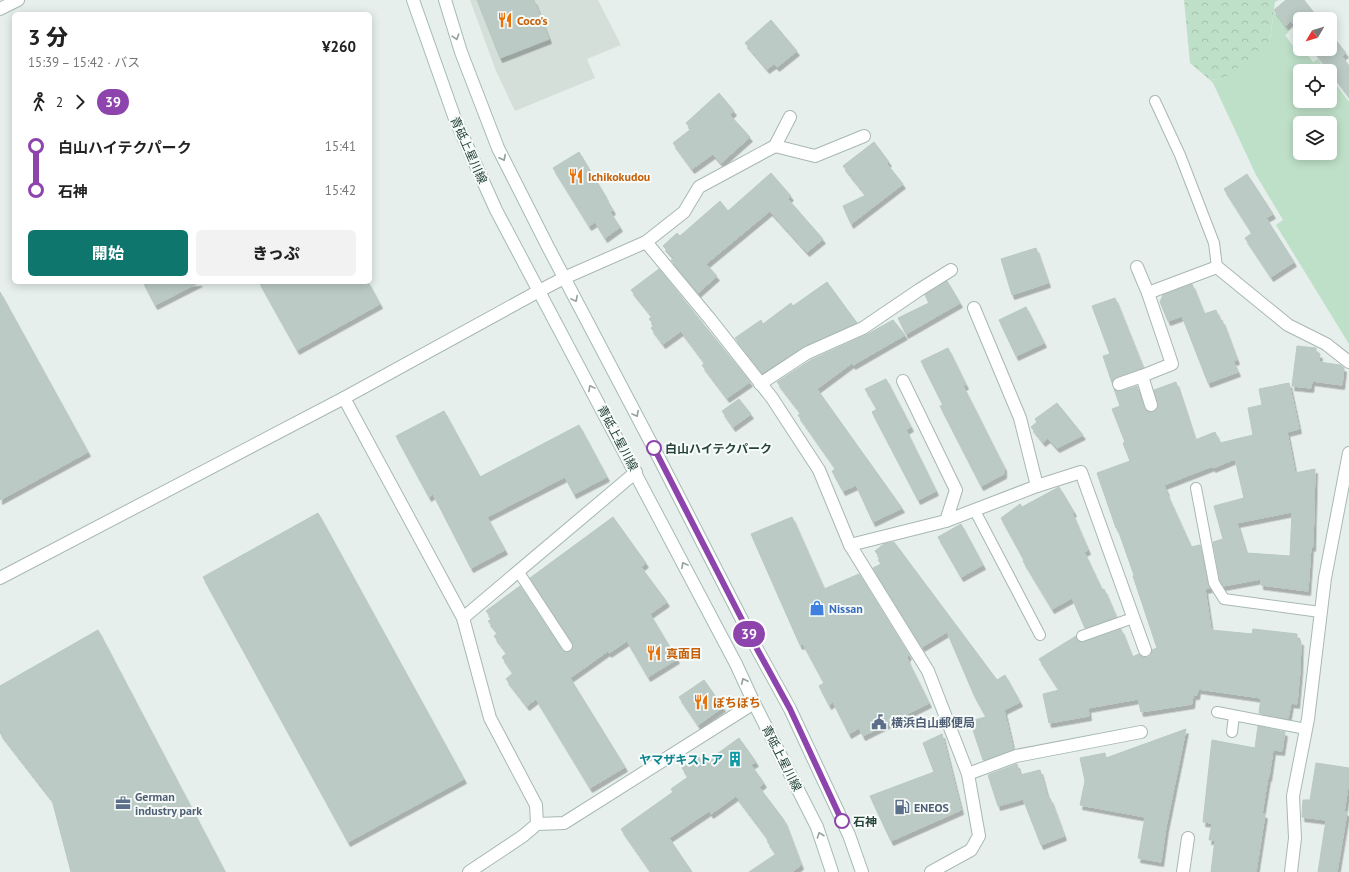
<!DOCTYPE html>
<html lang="ja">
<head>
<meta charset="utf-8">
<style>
	body { margin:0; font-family:"PT Sans","Noto Sans JP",sans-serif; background:#f2f2f2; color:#222; height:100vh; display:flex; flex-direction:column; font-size:15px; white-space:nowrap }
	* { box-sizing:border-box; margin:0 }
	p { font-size:13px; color:#767676 }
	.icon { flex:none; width:22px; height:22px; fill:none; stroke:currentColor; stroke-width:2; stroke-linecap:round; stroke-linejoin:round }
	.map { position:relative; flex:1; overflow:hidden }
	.sheet { position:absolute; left:12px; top:12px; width:360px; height:272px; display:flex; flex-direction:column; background:#fff; border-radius:6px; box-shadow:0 2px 10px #0003 }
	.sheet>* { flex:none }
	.badge { padding:0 8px; border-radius:13px; font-size:14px; line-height:26px }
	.needle { width:26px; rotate:232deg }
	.controls { position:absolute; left:1293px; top:12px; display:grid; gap:8px }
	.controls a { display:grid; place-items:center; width:44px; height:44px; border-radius:6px; background:#fff; box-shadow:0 2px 10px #0003; font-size:20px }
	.map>.badge { position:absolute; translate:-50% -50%; box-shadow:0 0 0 2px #fff }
	.legs { display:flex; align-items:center; gap:6px; height:44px; padding:0 16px; font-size:13px }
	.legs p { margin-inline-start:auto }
	.overview { display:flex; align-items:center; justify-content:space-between; height:68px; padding:0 16px }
	h1 { font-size:22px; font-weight:800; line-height:30px }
	.action { display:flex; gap:8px; margin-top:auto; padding:8px 16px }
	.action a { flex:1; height:46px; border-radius:6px; background:#0f766e; color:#fff; font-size:16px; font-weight:800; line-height:46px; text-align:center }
	.action a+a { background:#f2f2f2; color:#222 }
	ul { padding:0 16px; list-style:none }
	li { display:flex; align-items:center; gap:14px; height:44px; font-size:15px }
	li i { display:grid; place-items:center; width:6px; height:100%; margin:0 5px; background:currentColor }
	li i::after { content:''; width:10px; height:10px; margin:-5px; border:3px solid; border-radius:50%; background:#fff }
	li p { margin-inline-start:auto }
	li:first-child i { background:linear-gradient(#0000 50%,currentColor 0) }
	li:last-child i { background:linear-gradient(currentColor 50%,#0000 0) }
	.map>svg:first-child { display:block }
	.built { fill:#d4dfda }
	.grass { fill:#bfe0c8; fill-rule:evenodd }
	.forest { fill:url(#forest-crowns) }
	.building { fill:#bbcac4; stroke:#b8c9c2; fill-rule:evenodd; filter:url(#shadow) }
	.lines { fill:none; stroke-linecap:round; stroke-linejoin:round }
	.service-casing { stroke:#a8b8b2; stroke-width:12 }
	.minor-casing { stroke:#a8b8b2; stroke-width:14 }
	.tertiary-casing { stroke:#a8b8b2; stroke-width:14 }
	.secondary-casing { stroke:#a4bbb3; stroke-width:14 }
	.service { stroke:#fff; stroke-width:10 }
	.minor { stroke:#fff; stroke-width:12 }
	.tertiary { stroke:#fff; stroke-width:12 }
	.secondary { stroke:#fff; stroke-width:12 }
	.oneway { stroke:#92a09c }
	.line-1-casing { stroke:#fff; stroke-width:9 }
	.line-1 { stroke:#8e44ad; stroke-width:6 }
	.stop-1-dot { fill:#fff; stroke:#8e44ad; stroke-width:2 }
	.labels { text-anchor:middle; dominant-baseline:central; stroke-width:4; stroke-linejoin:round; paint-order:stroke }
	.food-label { font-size:12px; font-weight:bold; fill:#c56008; stroke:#f7fbf9; text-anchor:start }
	.street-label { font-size:12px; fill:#24423a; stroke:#f7fbf9 }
	.stop-label { font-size:12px; font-weight:bold; fill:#24423a; stroke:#f7fbf9; text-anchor:start }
	.shop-label { font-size:12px; font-weight:bold; fill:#366cbe; stroke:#f7fbf9; text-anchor:start }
	.service-label { font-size:12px; font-weight:bold; fill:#4e5e75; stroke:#f7fbf9; text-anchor:start }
	.culture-label { font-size:12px; font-weight:bold; fill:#0d838f; stroke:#f7fbf9; text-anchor:end }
</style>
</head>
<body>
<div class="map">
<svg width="1349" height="872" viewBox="0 0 1349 872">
	<defs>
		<pattern id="forest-crowns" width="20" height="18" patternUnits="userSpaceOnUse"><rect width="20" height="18" fill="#bfe0c8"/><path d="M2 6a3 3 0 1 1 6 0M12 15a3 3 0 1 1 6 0" fill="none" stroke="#a4c1ad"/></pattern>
		<filter id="shadow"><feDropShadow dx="2.5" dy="4.5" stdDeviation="0" flood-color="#0004"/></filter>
	</defs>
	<rect width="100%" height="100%" fill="#e6efeb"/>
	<polygon class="built" points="470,0 598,0 621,45 587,59 595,78 515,111 496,71"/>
	<path class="grass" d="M 1274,11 L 1289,32 L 1285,35 L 1296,50 L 1300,48 L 1303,49 L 1313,62 L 1318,59 L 1326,71 L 1300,71 L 1300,101 L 1330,101 L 1330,76 L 1349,102 L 1349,344 L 1276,225 L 1283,220 L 1256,175 L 1213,83 L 1210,80 L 1224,78 L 1270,39 ZM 1300,123 L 1330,123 L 1330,153 L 1300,153 Z"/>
	<polygon class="forest" points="1184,0 1279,0 1275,2 1270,39 1265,49 1224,78 1210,80 1190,63"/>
	<g class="building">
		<polygon points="477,0 534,0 549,39 500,58"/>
		<polygon points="1286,0 1304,0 1319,19 1300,19 1300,33 1291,21 1286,26 1274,10"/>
		<polygon points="771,20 797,51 777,67 774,64 767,69 745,43"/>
		<polygon points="1330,33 1346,53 1342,56 1349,66 1349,96 1313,49 1330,49"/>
		<polygon points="719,93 734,111 730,115 750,137 721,163 713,154 692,169 673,143 691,129 686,123"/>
		<polygon points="874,142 889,162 887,164 903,184 851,224 843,206 866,195 843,166"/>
		<polygon points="579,152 606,197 605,197 613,210 610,212 620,227 605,238 595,222 589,226 553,168"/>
		<polygon points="771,173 791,196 788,199 823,239 807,252 770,211 706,264 717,276 698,293 671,260 674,258 663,246 677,233 680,236 720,201 728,211"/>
		<polygon points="1247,174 1273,214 1266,218 1294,262 1271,277 1245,238 1252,233 1224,189"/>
		<polygon points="1036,248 1048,283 1012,295 1001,259"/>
		<polygon points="659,269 750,382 727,398 702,365 705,363 681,331 663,344 651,328 654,325 649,319 652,316 631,290"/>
		<polygon points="947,281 960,303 906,334 898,318 929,303 925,295"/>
		<polygon points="143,282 200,282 155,305"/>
		<polygon points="259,282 368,282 380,304 297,350"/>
		<polygon points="827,282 857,323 804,346 762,373 735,338 761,320 763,324 791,303 793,306"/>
		<polygon points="1192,284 1204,314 1216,310 1220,321 1222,320 1237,360 1233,361 1238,372 1208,383 1182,316 1168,321 1160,302 1163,295"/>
		<polygon points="0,292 88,452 0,500"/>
		<polygon points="1115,298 1143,368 1116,377 1112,383 1103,356 1110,354 1092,306"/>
		<polygon points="1026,307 1044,343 1016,356 999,320"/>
		<polygon points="893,320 905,335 853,365 852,363 817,389 902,508 873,522 856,485 843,491 832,471 836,469 798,415 801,413 777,382 811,360 866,335"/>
		<polygon points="1297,346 1316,348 1316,353 1320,354 1319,362 1340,365 1344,368 1342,385 1312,381 1311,388 1292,386"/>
		<polygon points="948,348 966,385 963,386 1004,467 1004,474 981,486 940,406 943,405 921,361"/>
		<polygon points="886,379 911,427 906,430 936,491 918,500 872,412 877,409 865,389"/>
		<path d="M 1176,382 L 1195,440 L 1215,432 L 1220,443 L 1253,435 L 1248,408 L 1262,405 L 1259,389 L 1289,383 L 1299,429 L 1287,432 L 1295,473 L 1315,469 L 1313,547 L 1311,546 L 1308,591 L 1261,585 L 1261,579 L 1223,586 L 1220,581 L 1213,542 L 1223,539 L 1214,506 L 1244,498 L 1235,459 L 1213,468 L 1213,466 L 1164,485 L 1167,492 L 1166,492 L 1191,547 L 1200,545 L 1208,584 L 1210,588 L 1205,589 L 1211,630 L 1252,634 L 1253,629 L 1297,634 L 1297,640 L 1301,641 L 1300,671 L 1297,704 L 1291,703 L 1288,719 L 1259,713 L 1261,698 L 1198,689 L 1197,695 L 1193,695 L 1192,704 L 1141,712 L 1138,699 L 1088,708 L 1089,716 L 1049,723 L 1043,694 L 1059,690 L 1039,659 L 1076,636 L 1078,641 L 1084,642 L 1121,629 L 1132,657 L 1139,654 L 1143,657 L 1148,657 L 1151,655 L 1152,650 L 1157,648 L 1133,576 L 1134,575 L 1117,527 L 1116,528 L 1097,473 L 1130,461 L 1123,443 L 1125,442 L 1112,409 L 1120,406 L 1114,389 L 1121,391 L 1137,386 L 1144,408 L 1149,412 L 1153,412 L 1156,410 L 1158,406 L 1154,390 ZM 1292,512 L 1290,556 L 1246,553 L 1237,523 Z"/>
		<polygon points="739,399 751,414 733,427 722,411"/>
		<polygon points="1057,403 1083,435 1057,448 1048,438 1043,442 1031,427 1037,422 1035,419"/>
		<polygon points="444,411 480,477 579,425 607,477 574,494 565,477 487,517 505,550 471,568 433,494 429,497 396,436"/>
		<polygon points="1059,487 1074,512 1072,513 1088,550 1084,552 1102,590 1104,589 1116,617 1085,628 1072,598 1052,609 1023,561 1024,560 1001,518 1020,504 1022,507"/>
		<polygon points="318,513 464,779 348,842 203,577"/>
		<polygon points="613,517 646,563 641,567 667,602 650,614 677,659 648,677 627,641 609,653 608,651 570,678 625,767 590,788 536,699 527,706 506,679 513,673 502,657 507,653 494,636 498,633 488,621 492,619 486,611 520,586 562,650 567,652 571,651 573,646 572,642 530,578"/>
		<polygon points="792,517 824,589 859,574 909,655 907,657 908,661 929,703 863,736 859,728 849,734 833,702 829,705 819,686 824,683 803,644 800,645 751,534"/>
		<polygon points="961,524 983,565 961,577 938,537"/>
		<polygon points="894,542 997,680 1005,675 1020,702 1004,710 1013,749 983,760 970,721 986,717 974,695 947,632 922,647 873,568 881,564 878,560 880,558 875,551 884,544"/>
		<polygon points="98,630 225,872 71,872 52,800 0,733 0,686"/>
		<polygon points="704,680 723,707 698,725 679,697"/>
		<polygon points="1258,726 1285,732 1282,751 1273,750 1269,777 1268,777 1262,814 1265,814 1256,872 1211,872 1215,840 1209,840 1212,823 1203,822 1212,740 1255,748"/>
		<polygon points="1186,729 1166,827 1161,862 1138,858 1145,817 1080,805 1085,781 1080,758 1105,753 1106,758"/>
		<polygon points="942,734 961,810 891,841 870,796 934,772 923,743"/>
		<polygon points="739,738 756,762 751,765 764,783 759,787 784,820 801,865 792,872 749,872 776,854 767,841 769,840 736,796 711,814 709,811 669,838 692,872 651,872 621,829 673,792 671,789 688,777 682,768 699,757 703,764"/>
		<polygon points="1316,763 1349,768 1349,781 1344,812 1347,812 1337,872 1318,872 1326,820 1302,817 1303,800 1310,800"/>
		<polygon points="1017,764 1020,775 1040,770 1048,799 1050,798 1064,836 1041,845 1023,799 998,806 988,775"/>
	</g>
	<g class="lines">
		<g class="service-casing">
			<g id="service">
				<polyline points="1155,101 1180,155 1214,243 1217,267"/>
				<polyline points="1196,488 1214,583 1224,599 1320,612"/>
				<polyline points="975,511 1040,635"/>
				<polyline points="518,571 567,646"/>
				<polyline points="1082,636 1133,618"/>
				<polyline points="1217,712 1306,729"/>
				<polyline points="1232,732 1234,716"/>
			</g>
		</g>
		<g class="minor-casing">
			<g id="minor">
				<polyline points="0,9 18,0"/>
				<polyline points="775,146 815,156 864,136"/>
				<polyline points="646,242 710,319 772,398 819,470 850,545 928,671 968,774"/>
				<polyline points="564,278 646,242 684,212 699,187 775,146 790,117"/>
				<polyline points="1148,293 1217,267 1288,325 1326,344 1349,362"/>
				<polyline points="974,308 1020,418 1037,486"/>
				<polyline points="1142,376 1151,405"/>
				<polyline points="903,381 956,490 946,521"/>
				<polyline points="760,384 807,353 863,328 919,290 951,270"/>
				<polyline points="1119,384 1142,376 1172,364 1148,293 1137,267"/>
				<polyline points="344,398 463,618 490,718 536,805 537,824"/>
				<polyline points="850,545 946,521 1037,486 1081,472 1145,650"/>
				<polyline points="463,618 636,472"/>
				<polyline points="469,872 523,836 537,824 564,823 754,703"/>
				<polyline points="931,872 971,850 979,836 968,774 1016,756 1141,732"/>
				<polyline points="1183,872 1188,838"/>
				<polyline points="1291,872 1295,838 1293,796 1308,719 1325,578 1349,453"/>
			</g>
		</g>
		<g class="tertiary-casing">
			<polyline id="tertiary" points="0,578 344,398 539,291 564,278"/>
		</g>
		<g class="secondary-casing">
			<g id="secondary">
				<polyline points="413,0 455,119 496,210 736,664 754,703 817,827 832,872"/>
				<polyline points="445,0 461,52 498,148 547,245 660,460 757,649 790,709 849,835 862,872"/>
			</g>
		</g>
		<use href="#service" class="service"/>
		<use href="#minor" class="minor"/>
		<use href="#tertiary" class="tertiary"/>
		<use href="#secondary" class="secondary"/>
	</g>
	<defs><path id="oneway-chevron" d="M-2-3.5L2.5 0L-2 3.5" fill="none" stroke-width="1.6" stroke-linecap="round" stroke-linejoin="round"/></defs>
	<g class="oneway">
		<use href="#oneway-chevron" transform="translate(456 37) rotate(73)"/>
		<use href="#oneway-chevron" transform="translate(503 158) rotate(63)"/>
		<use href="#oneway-chevron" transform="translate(575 299) rotate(62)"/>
		<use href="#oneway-chevron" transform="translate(591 388) rotate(-118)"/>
		<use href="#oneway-chevron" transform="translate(636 414) rotate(62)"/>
		<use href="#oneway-chevron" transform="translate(684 565) rotate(-118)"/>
		<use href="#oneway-chevron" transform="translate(744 681) rotate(-115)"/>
		<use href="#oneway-chevron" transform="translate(820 835) rotate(-109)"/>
	</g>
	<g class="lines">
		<g class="line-1-casing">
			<polyline id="line-1" points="654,448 757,649 790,709 842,821"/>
		</g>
		<use href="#line-1" class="line-1"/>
	</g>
	<defs>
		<g id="restaurant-bare" transform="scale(1.2)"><path d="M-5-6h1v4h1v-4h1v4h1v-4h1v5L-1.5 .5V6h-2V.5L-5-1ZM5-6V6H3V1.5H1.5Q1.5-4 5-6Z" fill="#e8710a" stroke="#f7fbf9" stroke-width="2.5" paint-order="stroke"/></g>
		<g id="shop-bare" transform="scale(1.2)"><path d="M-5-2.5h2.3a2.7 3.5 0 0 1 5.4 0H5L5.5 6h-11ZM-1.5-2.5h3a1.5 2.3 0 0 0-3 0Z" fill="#3f7fe0" stroke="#f7fbf9" stroke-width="2.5" paint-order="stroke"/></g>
		<g id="civic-bare" transform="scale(1.2)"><path d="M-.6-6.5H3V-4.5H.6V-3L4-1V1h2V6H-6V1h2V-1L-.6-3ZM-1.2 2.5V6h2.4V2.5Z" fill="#5c6f8a" stroke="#f7fbf9" stroke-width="2.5" paint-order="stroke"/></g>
		<g id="building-bare" transform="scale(1.2)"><path d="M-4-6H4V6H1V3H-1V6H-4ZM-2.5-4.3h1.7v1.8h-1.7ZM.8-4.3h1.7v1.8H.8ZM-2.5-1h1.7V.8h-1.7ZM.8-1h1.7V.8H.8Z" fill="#0f9aa8" stroke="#f7fbf9" stroke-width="2.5" paint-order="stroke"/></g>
		<g id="office-bare" transform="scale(1.2)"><path d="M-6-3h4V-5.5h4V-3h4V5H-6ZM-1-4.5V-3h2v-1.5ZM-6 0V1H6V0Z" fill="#5c6f8a" stroke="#f7fbf9" stroke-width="2.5" paint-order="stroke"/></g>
		<g id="fuel-bare" transform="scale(1.2)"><path d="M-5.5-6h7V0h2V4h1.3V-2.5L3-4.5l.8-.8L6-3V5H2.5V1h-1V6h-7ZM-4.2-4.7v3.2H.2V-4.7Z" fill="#5c6f8a" stroke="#f7fbf9" stroke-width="2.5" paint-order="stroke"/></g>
	</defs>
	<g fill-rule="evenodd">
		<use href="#restaurant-bare" x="505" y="20"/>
		<use href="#restaurant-bare" x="576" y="176"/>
		<use href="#shop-bare" x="817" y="608"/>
		<use href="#restaurant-bare" x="654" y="653"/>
		<use href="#restaurant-bare" x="701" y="702"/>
		<use href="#civic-bare" x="879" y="722"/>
		<use href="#building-bare" x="735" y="759"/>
		<use href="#office-bare" x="123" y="803"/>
		<use href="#fuel-bare" x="902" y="807"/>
	</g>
	<g class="stop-1-dot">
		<circle cx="654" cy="448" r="7"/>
		<circle cx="842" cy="821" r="7"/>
	</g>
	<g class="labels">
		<g class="food-label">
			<text x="517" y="20">Coco's</text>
			<text x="588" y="176">Ichikokudou</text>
			<text x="666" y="653">真面目</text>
			<text x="713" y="702">ぼちぼち</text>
		</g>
		<g class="street-label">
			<text transform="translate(469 150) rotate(66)">青砥上星川線</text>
			<text transform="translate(618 438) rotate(62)">青砥上星川線</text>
			<text transform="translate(782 758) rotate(63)">青砥上星川線</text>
		</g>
		<g class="stop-label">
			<text x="665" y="448">白山ハイテクパーク</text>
			<text x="853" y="821">石神</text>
		</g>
		<g class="shop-label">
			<text x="829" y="608">Nissan</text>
		</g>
		<g class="service-label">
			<text x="891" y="722">横浜白山郵便局</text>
			<text x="135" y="796">German<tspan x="135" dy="14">industry park</tspan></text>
			<text x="914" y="807">ENEOS</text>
		</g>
		<g class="culture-label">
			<text x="723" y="759">ヤマザキストア</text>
		</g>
	</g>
</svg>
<div class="controls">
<a><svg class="needle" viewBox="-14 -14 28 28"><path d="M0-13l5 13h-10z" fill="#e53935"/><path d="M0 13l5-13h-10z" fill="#767676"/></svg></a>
<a><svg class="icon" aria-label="locate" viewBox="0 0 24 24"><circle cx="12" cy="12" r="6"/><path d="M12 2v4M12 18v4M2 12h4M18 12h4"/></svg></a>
<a><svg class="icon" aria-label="layers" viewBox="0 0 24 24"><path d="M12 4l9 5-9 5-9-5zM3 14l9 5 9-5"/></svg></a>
</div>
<b class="badge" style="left:749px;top:634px;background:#8e44ad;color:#fff">39</b>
<section class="sheet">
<div class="overview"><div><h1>3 分</h1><p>15:39 – 15:42 · バス</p></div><b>¥260</b></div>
<div class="legs"><svg class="icon" aria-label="walk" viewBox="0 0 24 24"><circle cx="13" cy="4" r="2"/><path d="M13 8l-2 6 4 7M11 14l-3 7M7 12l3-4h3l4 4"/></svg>2<svg class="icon" aria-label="forward" viewBox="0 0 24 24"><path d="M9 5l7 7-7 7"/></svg><b class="badge" style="background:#8e44ad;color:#fff">39</b></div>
<ul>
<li><i style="color:#8e44ad"></i><b>白山ハイテクパーク</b><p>15:41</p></li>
<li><i style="color:#8e44ad"></i><b>石神</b><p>15:42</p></li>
</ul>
<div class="action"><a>開始</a><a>きっぷ</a></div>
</section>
</div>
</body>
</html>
